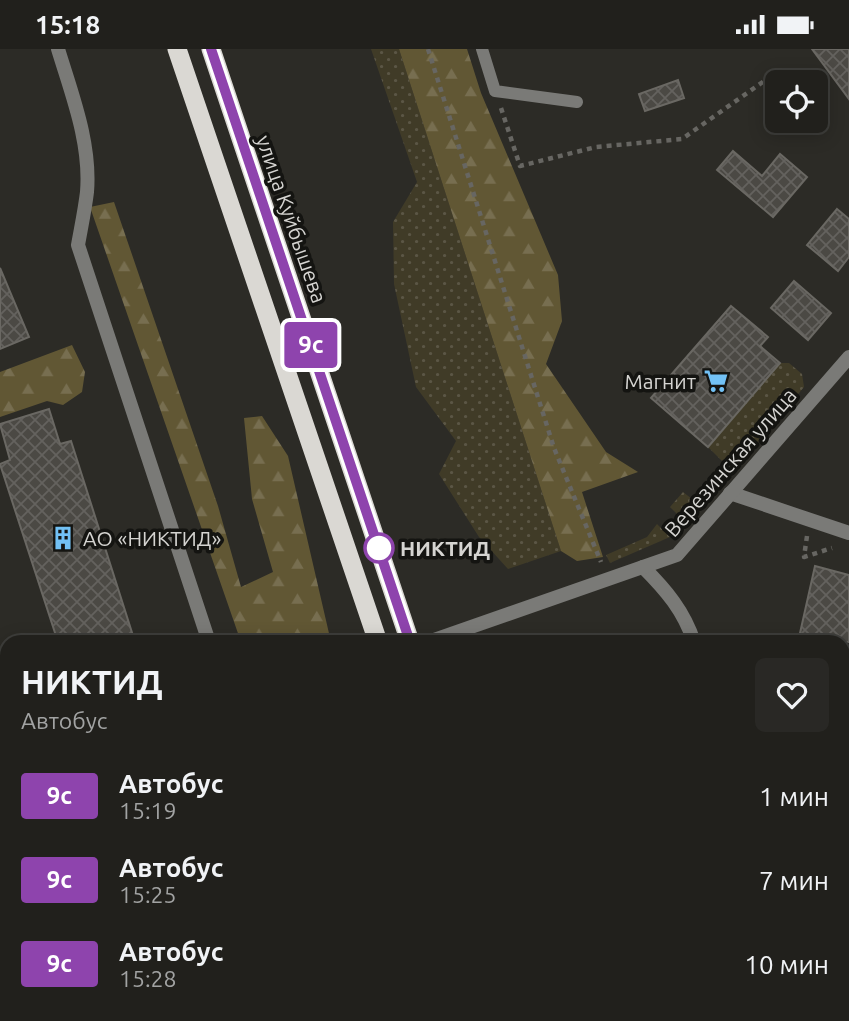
<!DOCTYPE html>
<html lang="ru">
<head>
<meta charset="utf-8">
<style>
	body { margin:0; font-family:Ubuntu,sans-serif; background:#292825; color:#f1f3f6; height:100vh; display:flex; flex-direction:column; font-size:26px; white-space:nowrap }
	* { box-sizing:border-box; margin:0 }
	p { font-size:23px; color:#a2a3a3 }
	.icon { flex:none; width:38px; height:38px; fill:none; stroke:currentColor; stroke-width:2; stroke-linecap:round; stroke-linejoin:round }
	.map { position:relative; flex:1; overflow:hidden }
	.side { position:absolute; left:0px; top:586px; width:850px; height:387px; display:flex; flex-direction:column; background:#21201c; border-radius:21px 21px 0 0; box-shadow:0 4px 18px #0003,0 0 0 2px #3e3e3b }
	.side>* { flex:none }
	.badge { padding:0 14px; border-radius:5px; font-size:24px; line-height:46px }
	.controls { position:absolute; left:765px; top:21px; display:grid; gap:14px }
	.controls a { display:grid; place-items:center; width:63px; height:63px; border-radius:10px; background:#21201c; box-shadow:0 4px 18px #0003,0 0 0 2px #3e3e3b; font-size:35px }
	.map>.badge { position:absolute; translate:-50% -50%; box-shadow:0 0 0 4px #fff }
	.round { display:grid; place-items:center; flex:none; width:74px; height:74px; border-radius:10px; background:#292825 }
	.headline { display:flex; align-items:center; justify-content:space-between; height:119px; padding:0 21px }
	h1 { font-size:33px; font-weight:700; line-height:52px }
	ul { padding:0; list-style:none }
	li { display:flex; align-items:center; gap:21px; height:84px; padding:0 21px }
	li div { flex:1 }
	li b { display:block; font-size:26px }
	li em { font-style:normal }
	li .badge { min-width:77px; font-weight:700; text-align:center }
	.status { display:flex; justify-content:space-between; align-items:center; height:49px; padding:0 35px; background:#21201c; direction:ltr }
	.status svg { height:19px; fill:currentColor }
	.map>svg:first-child { display:block }
	.grass { fill:url(#grass-dots) }
	.forest { fill:url(#forest-firs) }
	.building { fill:url(#building-cross-hatch); stroke:#6a6863; stroke-width:2 }
	.lines { fill:none; stroke-linecap:round; stroke-linejoin:round }
	.path { stroke:#676662; stroke-width:4.5; stroke-dasharray:5 5; stroke-linecap:butt }
	.service { stroke:#7a7a77; stroke-width:12 }
	.minor { stroke:#7a7a77; stroke-width:14 }
	.trunk { stroke:#dad8d3; stroke-width:19 }
	.line-casing { stroke:#fff; stroke-width:16 }
	.line { stroke:#8e44ad; stroke-width:10 }
	.stop-dot { fill:#fff; stroke:#8e44ad; stroke-width:3.5 }
	.labels { text-anchor:middle; dominant-baseline:central; stroke-width:7; stroke-linejoin:round; paint-order:stroke }
	.street-label { font-size:21px; fill:#d5d4d1; stroke:#141411 }
	.poi-label { font-size:21px; fill:#d5d4d1; stroke:#141411; text-anchor:end }
	.stop-label { font-size:21px; font-weight:bold; fill:#d5d4d1; stroke:#141411; text-anchor:start }
</style>
</head>
<body>
<div class="status"><b>15:18</b><svg viewBox="0 0 49 12"><path d="M0 12V9h3v3zM5 12V6h3v6zM10 12V3h3v9zM15 12V0h3v12zM26 1h20v11H26zM47 4h2v5h-2z"/></svg></div>
<div class="map">
<svg width="849" height="972" viewBox="0 0 849 972">
	<defs>
		<pattern id="grass-dots" width="8" height="8" patternUnits="userSpaceOnUse" patternTransform="scale(1.75)"><rect width="8" height="8" fill="#403b27"/><path d="M2 2h.1M6 6h.1" fill="none" stroke="#5b5645" stroke-width="1.8" stroke-linecap="round"/></pattern>
		<pattern id="forest-firs" width="22" height="20" patternUnits="userSpaceOnUse" patternTransform="scale(1.75)"><rect width="22" height="20" fill="#615734"/><path d="M5 1l3.5 6h-7zM16 11l3.5 6h-7z" fill="#776e50"/></pattern>
		<pattern id="building-cross-hatch" width="8" height="8" patternUnits="userSpaceOnUse" patternTransform="scale(1.75)"><rect width="8" height="8" fill="#4b4944"/><path d="M0 0l8 8M0 8l8-8" fill="none" stroke="#64625e"/></pattern>
	</defs>
	<rect width="100%" height="100%" fill="#2c2b26"/>
	<g class="grass">
		<polygon points="371,0 399,0 561,502 508,520 479,488 439,425 456,392 416,338 394,235 393,173 417,133"/>
		<polygon points="780,314 789,314 802,325 804,338 744,410 724,414 708,398"/>
		<polygon points="705,436 716,443 688,476 670,458 683,443 692,450"/>
		<polygon points="657,475 670,488 610,514 606,506 647,488"/>
	</g>
	<g class="forest">
		<polygon points="399,0 467,0 481,44 558,226 562,272 546,315 606,403 638,423 582,443 603,508 577,512 561,502"/>
		<polygon points="114,153 218,457 241,538 273,523 252,450 244,369 262,367 288,407 331,593 241,593 90,158"/>
		<polygon points="72,296 85,323 82,343 63,356 47,352 0,368 0,323"/>
	</g>
	<g class="building">
		<polygon points="812,0 849,0 849,50"/>
		<polygon points="678,31 684,49 645,62 639,45"/>
		<polygon points="733,102 762,127 780,105 807,128 773,168 717,121"/>
		<polygon points="837,160 849,170 849,208 838,222 807,196"/>
		<polygon points="0,219 29,288 0,300"/>
		<polygon points="794,232 831,264 808,291 771,259"/>
		<polygon points="731,257 768,288 760,297 780,314 708,398 651,349"/>
		<polygon points="49,360 60,395 71,392 135,593 58,593 0,415 10,411 0,375"/>
		<polygon points="815,517 849,526 849,593 798,593"/>
	</g>
	<g class="lines">
		<g class="path">
			<polyline points="428,0 554,399 601,513"/>
			<polyline points="501,59 520,117 596,98 682,90 767,30"/>
			<polyline points="807,487 804,508 832,499"/>
			<polyline points="263,966 265,972"/>
			<polyline points="621,966 623,972"/>
		</g>
		<polyline class="service" points="482,0 495,42 577,53"/>
		<g class="minor">
			<path d="M 58,0 C 72,46 91,94 87,143 C 85,160 81,179 78,196 L 209,593"/>
			<polyline points="730,444 849,484"/>
			<path d="M 643,518 C 666,541 684,562 694,593"/>
			<polyline points="428,593 677,506 849,308"/>
			<polyline points="806,966 808,972"/>
		</g>
		<g class="trunk">
			<polyline points="177,0 378,593"/>
			<polyline points="211,0 410,593"/>
			<polyline points="497,966 499,972"/>
			<polyline points="532,966 534,972"/>
		</g>
	</g>
	<g class="lines">
		<g class="line-casing">
			<polyline id="line" points="211,0 410,593"/>
		</g>
		<use href="#line" class="line"/>
	</g>
	<defs>
		<g id="supermarket-bare" transform="scale(1.89)"><path d="M-6-5.5h2.5l.6 2H6L4.5 2H-2.5L-4.4-4H-6ZM-1.5 3.2a1.3 1.3 0 1 0 .1 0ZM3 3.2a1.3 1.3 0 1 0 .1 0Z" fill="#72c1f5" stroke="#141411" stroke-width="2.5" paint-order="stroke"/></g>
		<g id="building-bare" transform="scale(1.89)"><path d="M-4-6H4V6H1V3H-1V6H-4ZM-2.5-4.3h1.7v1.8h-1.7ZM.8-4.3h1.7v1.8H.8ZM-2.5-1h1.7V.8h-1.7ZM.8-1h1.7V.8H.8Z" fill="#72c1f5" stroke="#141411" stroke-width="2.5" paint-order="stroke"/></g>
	</defs>
	<g fill-rule="evenodd">
		<use href="#supermarket-bare" x="716" y="332"/>
		<use href="#building-bare" x="63" y="489"/>
	</g>
	<circle class="stop-dot" cx="379" cy="499" r="14"/>
	<g class="labels">
		<g class="street-label">
			<text transform="translate(292 170) rotate(71)">улица Куйбышева</text>
			<text transform="translate(730 413) rotate(-49)">Верезинская улица</text>
		</g>
		<g class="poi-label">
			<text x="696" y="332">Магнит</text>
			<text x="83" y="489" text-anchor="start">АО «НИКТИД»</text>
		</g>
		<g class="stop-label">
			<text x="400" y="499">НИКТИД</text>
		</g>
	</g>
</svg>
<div class="controls">
<a><svg class="icon" aria-label="locate" viewBox="0 0 24 24"><circle cx="12" cy="12" r="6"/><path d="M12 2v4M12 18v4M2 12h4M18 12h4"/></svg></a>
</div>
<b class="badge" style="left:311px;top:296px;background:#8e44ad;color:#fff">9с</b>
<section class="side">
<div class="headline"><div><h1>НИКТИД</h1><p>Автобус</p></div><a class="round"><svg class="icon" aria-label="heart" viewBox="0 0 24 24"><path d="M12 20l-8-8c-3-5 5-10 8-4 3-6 11-1 8 4z"/></svg></a></div>
<ul>
<li><span class="badge" style="background:#8e44ad;color:#fff">9с</span><div><b>Автобус</b><p>15:19</p></div><em>1 мин</em></li>
<li><span class="badge" style="background:#8e44ad;color:#fff">9с</span><div><b>Автобус</b><p>15:25</p></div><em>7 мин</em></li>
<li><span class="badge" style="background:#8e44ad;color:#fff">9с</span><div><b>Автобус</b><p>15:28</p></div><em>10 мин</em></li>
</ul>
</section>
</div>
</body>
</html>
